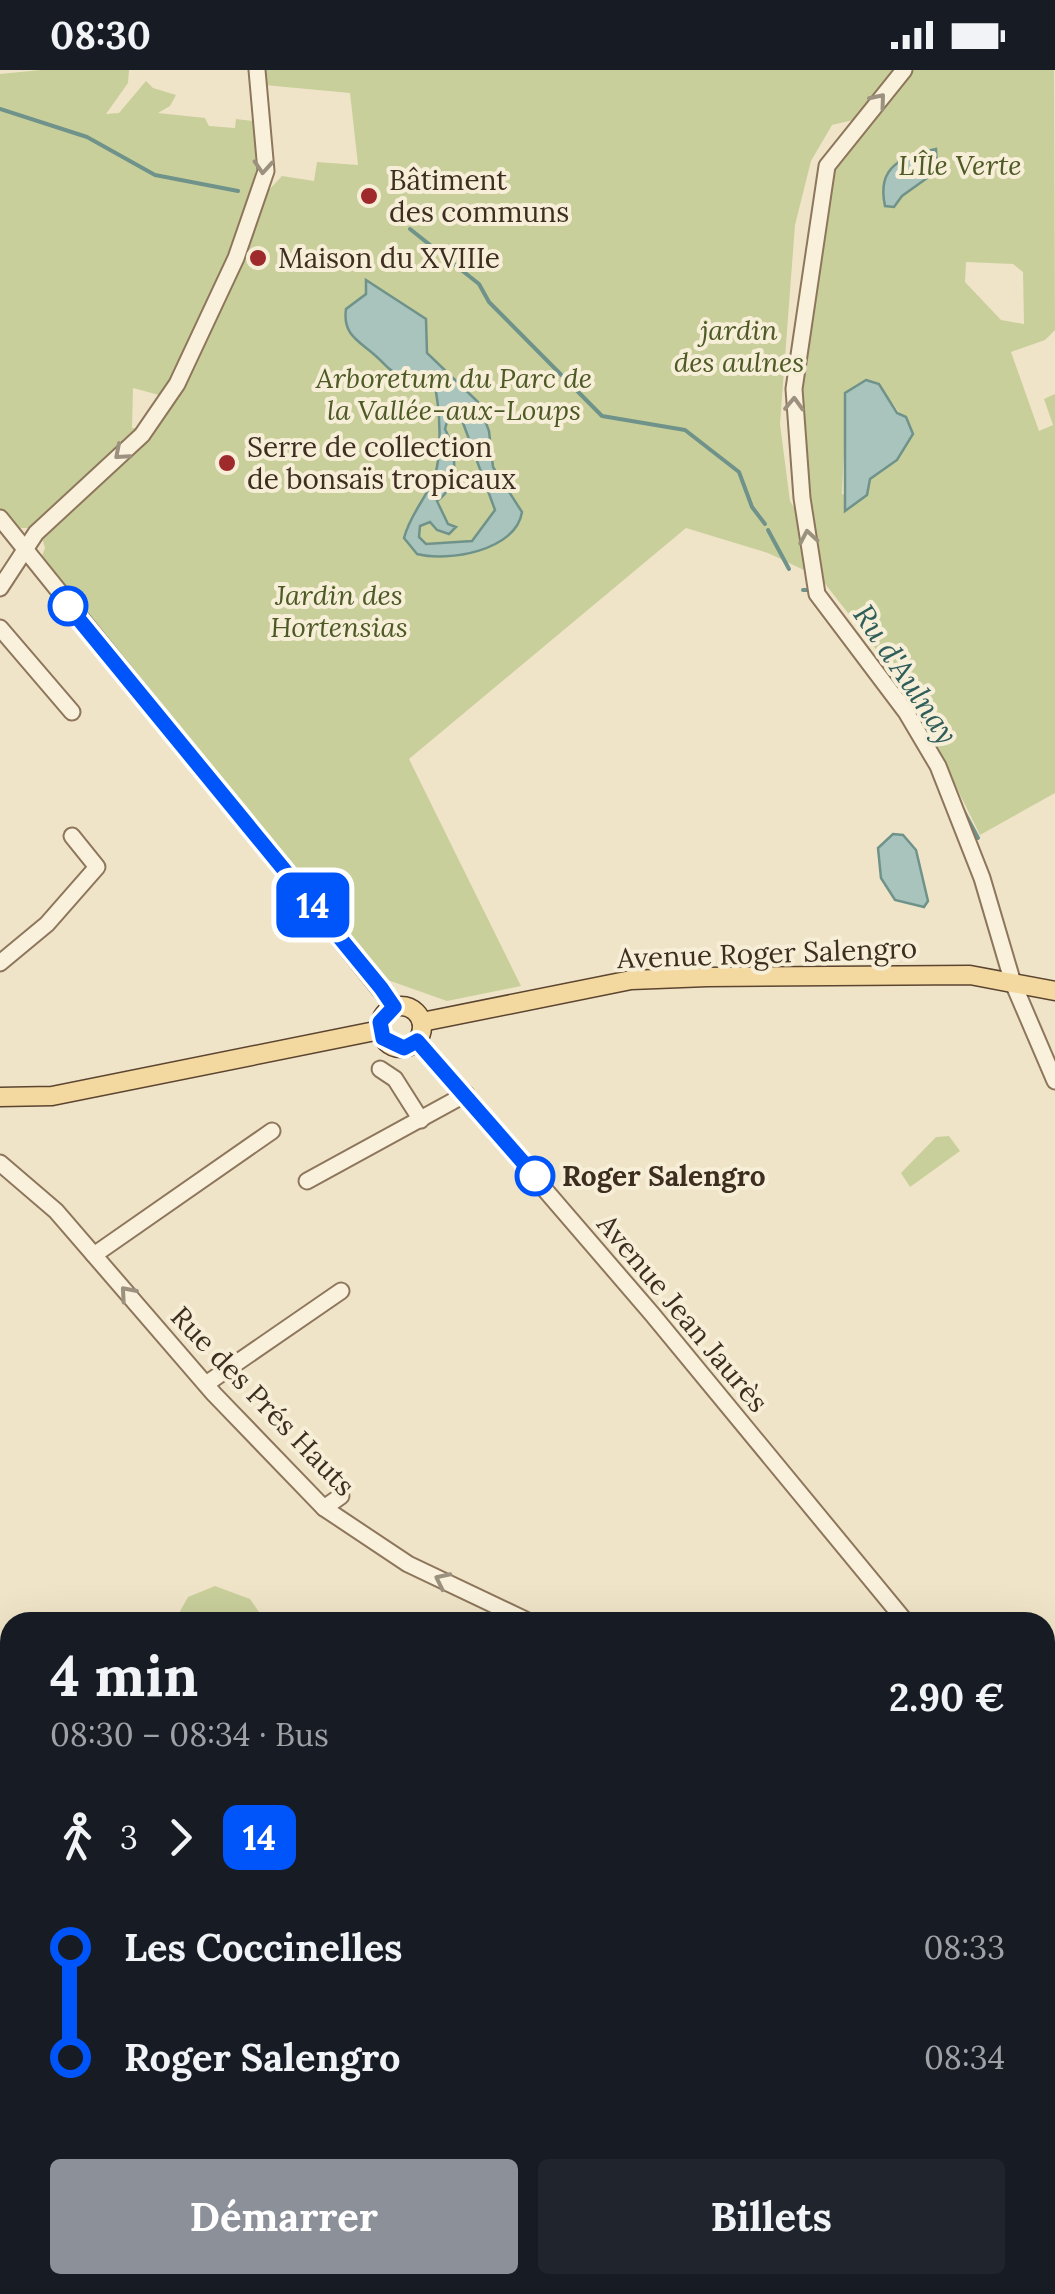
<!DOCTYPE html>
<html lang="fr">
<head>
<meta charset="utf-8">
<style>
	body { margin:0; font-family:Lora,serif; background:#20242c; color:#f1f3f6; height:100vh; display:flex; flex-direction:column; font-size:38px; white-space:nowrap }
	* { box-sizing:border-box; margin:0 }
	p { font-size:32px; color:#9ea1a6 }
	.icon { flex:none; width:55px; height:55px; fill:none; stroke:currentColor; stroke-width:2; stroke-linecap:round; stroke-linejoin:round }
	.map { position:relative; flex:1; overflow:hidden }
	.details { position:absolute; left:0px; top:1542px; width:1055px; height:682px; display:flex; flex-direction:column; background:#171b24; border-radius:30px 30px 0 0; box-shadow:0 10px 40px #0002 }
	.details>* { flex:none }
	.badge { padding:0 20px; border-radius:15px; font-size:35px; line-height:65px }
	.map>.badge { position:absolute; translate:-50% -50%; box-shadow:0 0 0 5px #fff }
	.legs { display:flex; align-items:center; gap:15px; height:110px; padding:0 50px; font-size:32px }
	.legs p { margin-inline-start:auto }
	.head { display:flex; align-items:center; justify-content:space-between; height:170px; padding:0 50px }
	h1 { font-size:55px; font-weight:700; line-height:75px }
	.button { display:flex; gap:20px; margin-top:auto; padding:20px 50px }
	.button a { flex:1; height:115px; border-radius:10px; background:#8c9099; color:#fff; font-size:40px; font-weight:700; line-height:115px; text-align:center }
	.button a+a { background:#20242c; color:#f1f3f6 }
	ul { padding:0 50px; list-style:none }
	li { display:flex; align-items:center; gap:35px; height:110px; font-size:38px }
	li i { display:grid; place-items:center; width:15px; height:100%; margin:0 12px; background:currentColor }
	li i::after { content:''; width:25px; height:25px; margin:-12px; border:8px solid; border-radius:50%; background:#171b24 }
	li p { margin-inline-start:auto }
	li:first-child i { background:linear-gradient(#0000 50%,currentColor 0) }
	li:last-child i { background:linear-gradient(currentColor 50%,#0000 0) }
	.status { display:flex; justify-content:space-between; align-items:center; height:70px; padding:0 50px; background:#171b24; direction:ltr }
	.status svg { height:28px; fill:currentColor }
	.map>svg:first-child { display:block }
	.green { fill:#c9cf9b; fill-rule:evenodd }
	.water { fill:#a9c4bc; stroke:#6f938a; stroke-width:2.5; fill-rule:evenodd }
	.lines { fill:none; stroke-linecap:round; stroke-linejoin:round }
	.stream { stroke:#6f938a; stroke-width:4 }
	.minor-casing { stroke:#8d765c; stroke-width:19 }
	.major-casing { stroke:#5b4430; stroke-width:21 }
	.minor { stroke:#faf1dc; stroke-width:15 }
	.major { stroke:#f3d9a0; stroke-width:18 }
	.oneway { stroke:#9c907e }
	.line-1-casing { stroke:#fff; stroke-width:22 }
	.line-1 { stroke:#0055fa; stroke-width:15 }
	.poi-dot { fill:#9e2a2b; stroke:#f7eed8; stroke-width:4 }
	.stop-1-dot { fill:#fff; stroke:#0055fa; stroke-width:5 }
	.labels { text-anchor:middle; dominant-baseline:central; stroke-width:8; stroke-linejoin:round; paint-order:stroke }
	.park-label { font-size:28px; font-style:italic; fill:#4d5a26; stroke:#f7eed8 }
	.poi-label { font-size:28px; fill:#3d2e20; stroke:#f7eed8; text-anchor:start }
	.street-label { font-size:28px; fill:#3d2e20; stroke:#f7eed8 }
	.stop-label { font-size:28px; font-weight:bold; fill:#3d2e20; stroke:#f7eed8; text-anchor:start }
	.water-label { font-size:30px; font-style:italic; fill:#2f5d5a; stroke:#f7eed8 }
</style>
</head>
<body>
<div class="status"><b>08:30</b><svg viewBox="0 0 49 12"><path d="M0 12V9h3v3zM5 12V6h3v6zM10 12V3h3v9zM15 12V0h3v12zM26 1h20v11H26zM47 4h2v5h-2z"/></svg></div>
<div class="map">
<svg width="1055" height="2224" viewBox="0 0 1055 2224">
	<rect width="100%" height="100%" fill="#f0e4c8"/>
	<g class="green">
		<polygon points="41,0 129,0 128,13 106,44 119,43 146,11 153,18 176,25 170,36 158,43 205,48 209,56 235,58 236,49 253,51 257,98 230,183 170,310 159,325 133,318 132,358 136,358 30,458 15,458 0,439 0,4"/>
		<polygon points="262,0 897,0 853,50 832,55 811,91 795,155 780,354 790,431 795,439 808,502 768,483 686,458 409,689 521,916 447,931 382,908 40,491 45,478 41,464 139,376 240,197 264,125 282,106 314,111 317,92 358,95 350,23 264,15"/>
		<path d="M 914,0 L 1054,0 L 1055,260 L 1045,270 L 1011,282 L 1039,361 L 1053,355 L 1044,329 L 1055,324 L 1055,723 L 980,765 L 928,660 L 873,575 L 819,506 L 797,352 L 830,97 L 841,93 L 862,66 L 856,61 ZM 966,192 L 1013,194 L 1023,202 L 1024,254 L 1001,250 L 965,212 ZM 879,314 L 910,358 L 897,390 L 870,409 L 867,426 L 861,430 L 842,424 L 845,360 Z"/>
		<polygon points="949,1066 960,1081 910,1117 901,1103 936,1067"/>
		<polygon points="215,1516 250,1529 266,1552 174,1552 188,1527"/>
		<polygon points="10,1731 10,1858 0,1820 0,1734"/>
	</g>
	<g class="water">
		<path d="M 936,79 L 937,101 L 902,126 L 894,137 L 885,136 C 876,95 903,87 936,79 Z"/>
		<path d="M 366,210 L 426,249 L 427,283 L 478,332 L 489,361 L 493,397 L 522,442 C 516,481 448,492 417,484 L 404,468 C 410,445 424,431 433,410 C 443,387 440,337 434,313 C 420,305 411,307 396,303 C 388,300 384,293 378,288 C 362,272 342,267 346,239 L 366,224 ZM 459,342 L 495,440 L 472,471 L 426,474 L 419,467 L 420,456 L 430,452 L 437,460 L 449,464 L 456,457 L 448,454 L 437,431 C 460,415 457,381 445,359 L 449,345 Z"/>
		<polygon points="866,310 879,314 897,343 906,347 913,364 897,390 870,409 867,425 845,441 845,323"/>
		<polygon points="893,764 903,765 916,780 928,831 924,837 895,830 881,808 878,778"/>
	</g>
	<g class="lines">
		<g class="stream">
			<polyline points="0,39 87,67 155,105 238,121"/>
			<polyline points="410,159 479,214 489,232 602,346 685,360 739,402 752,437 765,454"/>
			<polyline points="768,460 789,499"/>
			<polyline points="803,520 807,520"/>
			<polyline points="962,738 978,768"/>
		</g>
		<g class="minor-casing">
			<g id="minor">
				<polyline points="904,0 827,96 794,319 802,428 817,524 906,642 938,696 982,808 1013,913 1055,1011"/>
				<polyline points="0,448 394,937"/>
				<polyline points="0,518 36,463 142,365 177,314 236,188 266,101 257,0"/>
				<polyline points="0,558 72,642"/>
				<polyline points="0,893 47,854 97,797 72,766"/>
				<polyline points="417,971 652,1244 906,1552"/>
				<polyline points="380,999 395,1009 421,1050"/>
				<polyline points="0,1093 56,1141 214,1324 324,1438 408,1494 530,1552"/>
				<polyline points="307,1111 466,1024"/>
				<polyline points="94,1185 272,1061"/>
				<polyline points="206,1314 341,1221"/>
				<polyline points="324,1438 341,1426"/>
				<polyline points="1045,1726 1055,1737"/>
				<polyline points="0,1903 10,1924"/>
				<polyline points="0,1979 10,1974"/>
				<polyline points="0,2035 10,2053"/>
				<polyline points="500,2215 514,2224"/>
				<polyline points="813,2215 814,2224"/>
				<polyline points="996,2215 997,2224"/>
				<polyline points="75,2224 79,2215"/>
			</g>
		</g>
		<g class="major-casing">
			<g id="major">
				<circle cx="401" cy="957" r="21"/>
				<polyline points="422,952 631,910 707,907 970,905 1055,921"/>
				<polyline points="0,1027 52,1026 380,960"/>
			</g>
		</g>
		<use href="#minor" class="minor"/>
		<use href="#major" class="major"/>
	</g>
	<defs><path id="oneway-chevron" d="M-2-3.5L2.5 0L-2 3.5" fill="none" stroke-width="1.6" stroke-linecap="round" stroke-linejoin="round" transform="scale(2.5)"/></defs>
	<g class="oneway">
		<use href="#oneway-chevron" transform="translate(879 30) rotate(-50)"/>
		<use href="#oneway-chevron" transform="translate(263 97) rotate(94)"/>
		<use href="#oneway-chevron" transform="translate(794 334) rotate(-88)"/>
		<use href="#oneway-chevron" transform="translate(121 383) rotate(139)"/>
		<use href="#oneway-chevron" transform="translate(808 467) rotate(-100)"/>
		<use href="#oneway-chevron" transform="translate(127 1223) rotate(-131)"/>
		<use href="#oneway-chevron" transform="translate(442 1510) rotate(-154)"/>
	</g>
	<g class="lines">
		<g class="line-1-casing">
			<polyline id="line-1" points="68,536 381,918 394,937 380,952 383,968 404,978 417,971 535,1106"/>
		</g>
		<use href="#line-1" class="line-1"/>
	</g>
	<g class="poi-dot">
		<circle cx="369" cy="126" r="10"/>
		<circle cx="258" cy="188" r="10"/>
		<circle cx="227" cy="393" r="10"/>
	</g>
	<g class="stop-1-dot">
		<circle cx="68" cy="536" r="18"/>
		<circle cx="535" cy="1106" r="18"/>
	</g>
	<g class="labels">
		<g class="park-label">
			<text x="960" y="95">L'Île Verte</text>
			<text x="739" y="260">jardin<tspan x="739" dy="32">des aulnes</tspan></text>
			<text x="454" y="308">Arboretum du Parc de<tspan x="454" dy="32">la Vallée-aux-Loups</tspan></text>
			<text x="339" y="525">Jardin des<tspan x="339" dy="32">Hortensias</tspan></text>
		</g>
		<g class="poi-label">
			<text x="389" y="110">Bâtiment<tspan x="389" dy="32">des communs</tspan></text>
			<text x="278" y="188">Maison du XVIIIe</text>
			<text x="247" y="377">Serre de collection<tspan x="247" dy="32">de bonsaïs tropicaux</tspan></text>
		</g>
		<g class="street-label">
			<text transform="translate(767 883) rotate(-2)">Avenue Roger Salengro</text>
			<text transform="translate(683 1243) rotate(50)">Avenue Jean Jaurès</text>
			<text transform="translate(263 1331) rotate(46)">Rue des Prés Hauts</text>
		</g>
		<g class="stop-label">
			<text x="562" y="1106">Roger Salengro</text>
		</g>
		<g class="water-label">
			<text transform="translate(906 604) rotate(56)">Ru d'Aulnay</text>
		</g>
	</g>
</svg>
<b class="badge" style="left:313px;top:835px;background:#0055fa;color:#fff">14</b>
<section class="details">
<div class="head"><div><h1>4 min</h1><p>08:30 – 08:34 · Bus</p></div><b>2.90 €</b></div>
<div class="legs"><svg class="icon" aria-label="walk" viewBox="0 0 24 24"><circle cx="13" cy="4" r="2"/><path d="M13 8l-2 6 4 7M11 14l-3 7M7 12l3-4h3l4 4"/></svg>3<svg class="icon" aria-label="forward" viewBox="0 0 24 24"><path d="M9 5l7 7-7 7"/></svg><b class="badge" style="background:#0055fa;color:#fff">14</b></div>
<ul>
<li><i style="color:#0055fa"></i><b>Les Coccinelles</b><p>08:33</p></li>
<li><i style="color:#0055fa"></i><b>Roger Salengro</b><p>08:34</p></li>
</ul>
<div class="button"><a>Démarrer</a><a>Billets</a></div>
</section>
</div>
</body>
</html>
